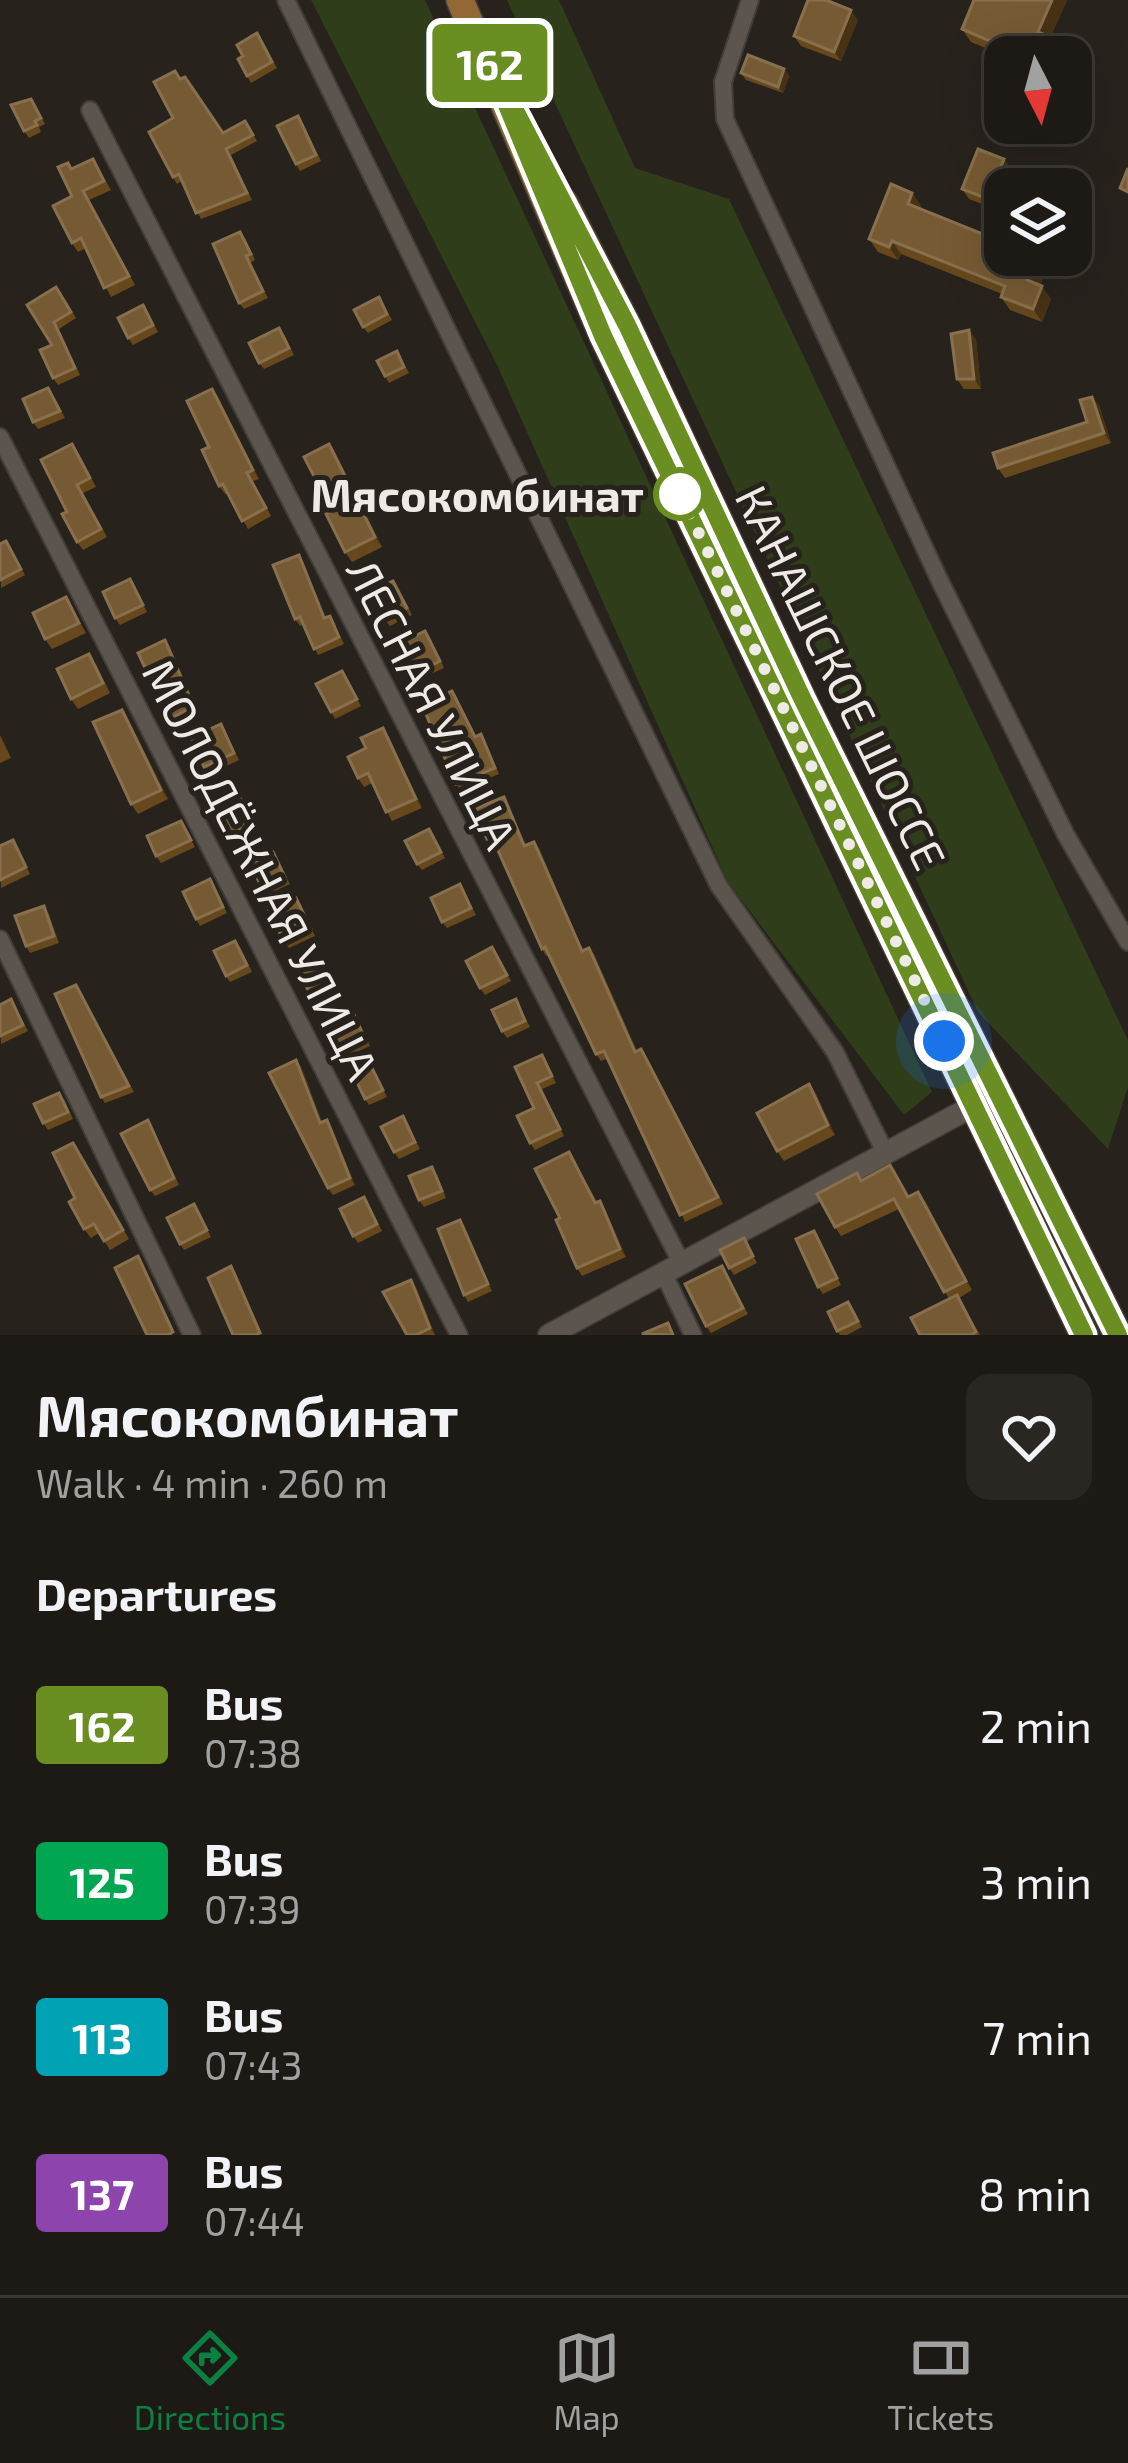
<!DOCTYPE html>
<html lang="en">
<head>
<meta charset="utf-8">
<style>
	body { margin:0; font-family:"Exo 2",sans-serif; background:#2a2722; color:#f1f3f6; height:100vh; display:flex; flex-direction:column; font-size:45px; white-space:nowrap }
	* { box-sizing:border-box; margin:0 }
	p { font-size:39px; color:#a0a1a0 }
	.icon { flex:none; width:66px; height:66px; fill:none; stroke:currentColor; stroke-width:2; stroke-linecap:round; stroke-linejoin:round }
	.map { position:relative; height:1335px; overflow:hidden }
	.panel { display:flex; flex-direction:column; background:#1d1a15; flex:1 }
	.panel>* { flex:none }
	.badge { padding:0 24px; border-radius:9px; font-size:42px; line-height:78px }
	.needle { width:78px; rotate:174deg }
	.controls { position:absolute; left:984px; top:36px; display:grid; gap:24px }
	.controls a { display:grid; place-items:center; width:108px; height:108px; border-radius:24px; background:#1d1a15; box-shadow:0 12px 48px #0002,0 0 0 3px #3b3834; font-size:60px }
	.you { position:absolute; width:60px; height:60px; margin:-30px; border:9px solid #fff; border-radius:50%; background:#1a73e8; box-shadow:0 0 0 18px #1a73e833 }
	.map>.badge { position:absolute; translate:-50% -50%; box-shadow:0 0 0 6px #fff }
	h2 { padding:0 36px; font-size:45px; line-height:108px }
	.round { display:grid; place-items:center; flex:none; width:126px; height:126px; border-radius:24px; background:#2a2722 }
	.head { display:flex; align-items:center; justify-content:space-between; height:204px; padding:0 36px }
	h1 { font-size:57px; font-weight:700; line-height:90px }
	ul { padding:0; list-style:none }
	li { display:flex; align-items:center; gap:36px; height:156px; padding:0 36px }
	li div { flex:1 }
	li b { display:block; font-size:45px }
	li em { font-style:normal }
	li .badge { min-width:132px; font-weight:700; text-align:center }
	.dock { display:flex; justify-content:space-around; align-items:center; height:168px; border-top:3px solid #3b3834; background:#1d1a15; font-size:33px; color:#a0a1a0 }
	.dock a { display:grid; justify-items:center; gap:6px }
	.dock .selected { color:#0b8043 }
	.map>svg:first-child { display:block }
	.green { fill:#2f3d1b }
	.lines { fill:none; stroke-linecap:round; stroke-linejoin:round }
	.minor-casing { stroke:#413d38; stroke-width:20 }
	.tertiary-casing { stroke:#413d38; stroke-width:24 }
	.primary-casing { stroke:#413d38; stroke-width:30 }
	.minor { stroke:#5b554e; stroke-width:16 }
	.tertiary { stroke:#5b554e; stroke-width:21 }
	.primary { stroke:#936834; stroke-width:27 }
	.wall { fill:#67481d }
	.shaded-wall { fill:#473214 }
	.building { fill:#765a33; stroke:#88704f; stroke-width:3 }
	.line-casing { stroke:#fff; stroke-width:27 }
	.line { stroke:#6b8e23; stroke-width:18 }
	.walk { stroke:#eeebe7; stroke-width:12; stroke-dasharray:0 21.6 }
	.stop-dot { fill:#fff; stroke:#6b8e23; stroke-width:6 }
	.labels { text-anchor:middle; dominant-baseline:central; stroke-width:10; stroke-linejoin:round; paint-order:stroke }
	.stop-label { font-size:45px; font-weight:bold; fill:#eeebe7; stroke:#27221c; text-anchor:end }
	.street-label { font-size:45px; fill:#eeebe7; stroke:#27221c }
</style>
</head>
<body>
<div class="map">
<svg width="1128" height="1335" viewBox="0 0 1128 1335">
	<rect width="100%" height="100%" fill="#27221c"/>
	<g class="green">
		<polygon points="311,0 425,0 932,1092 904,1115 728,882 497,365"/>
		<polygon points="507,0 559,0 635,168 729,199 1128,1040 1128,1087 1108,1149 978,1012"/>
	</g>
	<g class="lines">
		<g class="minor-casing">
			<g id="minor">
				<polyline points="286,0 719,886 835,1052 886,1154"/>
				<polyline points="750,0 723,82 725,119 939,579 1066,835 1128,942"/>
				<polyline points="90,110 682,1264"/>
				<polyline points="0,437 459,1335"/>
				<polyline points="0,939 192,1335"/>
				<polyline points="664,1274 693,1335"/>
			</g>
		</g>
		<g class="tertiary-casing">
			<polyline id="tertiary" points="549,1335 975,1105"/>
		</g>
		<g class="primary-casing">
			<g id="primary">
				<polyline points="460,0 603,336 1084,1335"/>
				<polyline points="564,203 627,325 802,698 1118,1335"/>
			</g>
		</g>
		<use href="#minor" class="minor"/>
		<use href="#tertiary" class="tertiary"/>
		<use href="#primary" class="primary"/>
	</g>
	<g class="wall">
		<polygon points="974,0 1067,0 1050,38 1084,61 1071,57 1007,57 971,42 962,29"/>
		<polygon points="858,20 841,61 801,46 794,36"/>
		<polygon points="262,40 277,68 251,83 247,76"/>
		<polygon points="784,69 789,76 783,93 746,80 741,73"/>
		<polygon points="181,79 223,133 245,121 257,141 231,155 252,200 201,219 182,181 177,184 173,177"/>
		<polygon points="36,106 45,124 39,127 41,132 29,138 24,131"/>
		<polygon points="303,123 321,161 300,171 296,164"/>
		<polygon points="93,159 111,190 89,200 135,285 111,297 86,248 78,252 72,243 72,168"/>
		<polygon points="1004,159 1011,169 995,209 969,199 962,189"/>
		<polygon points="912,193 921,206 920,209 1037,256 1046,269 1040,285 1051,299 1042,322 1010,310 1001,297 1002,294 901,254 898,260 878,252 869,239"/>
		<polygon points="245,238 255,260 250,263 268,298 244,309 239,303"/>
		<polygon points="56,287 76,318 59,329 80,375 58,385 53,378 52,345"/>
		<polygon points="383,304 392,320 368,333 363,327"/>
		<polygon points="147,312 158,332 133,345 128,338"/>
		<polygon points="969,330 976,340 981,389 964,389 957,379"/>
		<polygon points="284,334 294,355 264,369 259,363"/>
		<polygon points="397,351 409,373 389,383 385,376"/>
		<polygon points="48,388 65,418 38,429 33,422"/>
		<polygon points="218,397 259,479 253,481 271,516 248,529 228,493 225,494 219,486 209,447"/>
		<polygon points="1092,397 1099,406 1111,443 1005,478 998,468 1087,422"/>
		<polygon points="329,444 336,454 382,547 352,562 345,552 332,511"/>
		<polygon points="78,453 96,487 83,493 107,537 83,550 77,542 67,512"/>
		<polygon points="6,541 25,575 1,588 0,544"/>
		<polygon points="303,562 326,618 330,616 344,644 318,655 303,624 300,626 295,619"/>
		<polygon points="130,579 147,612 120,625 115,618"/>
		<polygon points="398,588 412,615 390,626 385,620"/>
		<polygon points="66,597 86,633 52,649 45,639"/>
		<polygon points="430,638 444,668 416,681 411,675"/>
		<polygon points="165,640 199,714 174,726 169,719"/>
		<polygon points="96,664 110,693 78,709 71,699"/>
		<polygon points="342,671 361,706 335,719 331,712"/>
		<polygon points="456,697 476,736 481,734 485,741 499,774 461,790 456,784"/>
		<polygon points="122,710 128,719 168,799 138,814 131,804"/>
		<polygon points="225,731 239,760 209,774 204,767"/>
		<polygon points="0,735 11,758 0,763"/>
		<polygon points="389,737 422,808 392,821 372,783 364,787 358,778"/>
		<polygon points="508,804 526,845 539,848 583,951 594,954 637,1051 641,1049 646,1056 723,1204 685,1222 608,1058 601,1061 596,1054 549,955 546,956 542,949 495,844 492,846 487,839"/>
		<polygon points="245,806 257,830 233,842 229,836"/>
		<polygon points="181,821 195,847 161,863 156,856"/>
		<polygon points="429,829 445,858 422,870 417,864"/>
		<polygon points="13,840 30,874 1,888 0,846"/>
		<polygon points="273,852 290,884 266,895 262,888"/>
		<polygon points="210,879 227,913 200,926 196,919"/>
		<polygon points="460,884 476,915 447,928 442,922"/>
		<polygon points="296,898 315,936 289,948 284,942"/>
		<polygon points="48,912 59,943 30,953 26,946"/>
		<polygon points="240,947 252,972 230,982 226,976"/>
		<polygon points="492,947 511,981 485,995 480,988"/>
		<polygon points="322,958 339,991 315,1003 311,996"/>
		<polygon points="76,985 134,1092 105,1103 101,1097"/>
		<polygon points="11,999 28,1031 1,1044 0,1005"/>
		<polygon points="516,999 530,1027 507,1038 502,1031"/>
		<polygon points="357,1018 370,1046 343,1058 339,1052"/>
		<polygon points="542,1055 556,1083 542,1089 564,1136 535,1150 530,1143"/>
		<polygon points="301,1066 322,1122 331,1126 355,1185 333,1195 328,1188"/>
		<polygon points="371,1066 387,1097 369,1105 365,1099"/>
		<polygon points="809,1084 816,1094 835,1135 784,1161 777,1151"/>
		<polygon points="64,1099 73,1119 48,1130 43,1123"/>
		<polygon points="403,1116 420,1149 399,1159 394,1152"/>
		<polygon points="148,1120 179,1185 155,1196 150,1190"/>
		<polygon points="79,1152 129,1239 110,1250 99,1233 91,1238 84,1229 75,1198"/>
		<polygon points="569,1152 597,1202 605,1209 626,1257 582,1276 577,1268 560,1218"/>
		<polygon points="857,1173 862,1180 897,1175 909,1197 925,1201 972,1290 959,1298 980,1335 920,1335 949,1299 899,1209 841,1236 835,1227"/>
		<polygon points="437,1174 446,1198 424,1207 419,1200"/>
		<polygon points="194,1204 211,1237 184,1250 180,1244"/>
		<polygon points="368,1204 382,1231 358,1243 353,1236"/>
		<polygon points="460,1220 492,1291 468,1302 464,1295"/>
		<polygon points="814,1231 841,1285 823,1294 818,1287"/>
		<polygon points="748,1245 757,1263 734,1275 729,1268"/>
		<polygon points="722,1266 748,1314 711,1333 706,1326"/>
		<polygon points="416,1287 435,1335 407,1335"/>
		<polygon points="848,1302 862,1327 847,1335 840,1335 837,1331"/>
	</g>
	<g class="shaded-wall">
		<polygon points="1052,0 1067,0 1047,45 1038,32"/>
		<polygon points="851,10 858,20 841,61 834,52"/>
		<polygon points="1075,48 1084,61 1071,92 1071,57"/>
		<polygon points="784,69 789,76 783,93 778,87"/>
		<polygon points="1004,159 1011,169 995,209 988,199"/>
		<polygon points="912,193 921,206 917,217 908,204"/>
		<polygon points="892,241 901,254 898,260 889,247"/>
		<polygon points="1037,256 1046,269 1037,293 1027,280"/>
		<polygon points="1042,286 1051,299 1042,322 1033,309"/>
		<polygon points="969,330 976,340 981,389 974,379"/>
		<polygon points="212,389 218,397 259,479 253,470"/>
		<polygon points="1092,397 1099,406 1111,443 1104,433"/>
		<polygon points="329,444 336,454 382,547 375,537"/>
		<polygon points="299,555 303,562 329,625 324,618"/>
		<polygon points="165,640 170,647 199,714 194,707"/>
		<polygon points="122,710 128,719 168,799 161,790"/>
		<polygon points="383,728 389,737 422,808 416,799"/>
		<polygon points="534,842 539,848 586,958 582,951"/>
		<polygon points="589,948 594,954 640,1059 635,1052"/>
		<polygon points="296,1060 301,1066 325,1130 320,1123"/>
		<polygon points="809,1084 816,1094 835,1135 828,1125"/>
		<polygon points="327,1120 331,1126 355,1185 350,1178"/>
		<polygon points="918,1192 925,1201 972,1290 966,1281"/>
		<polygon points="600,1201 605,1209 626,1257 620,1249"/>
		<polygon points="460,1220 465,1227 492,1291 488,1284"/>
		<polygon points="231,1266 236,1273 263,1335 260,1333"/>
		<polygon points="411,1280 416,1287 435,1335 430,1328"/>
	</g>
	<g class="building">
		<polygon points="808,0 826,0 851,10 834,52 794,36"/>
		<polygon points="974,0 1052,0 1038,32 1075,48 1071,57 1011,57 1013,51 962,29"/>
		<polygon points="257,33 272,62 247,76 238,59 243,56 237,45"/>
		<polygon points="748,55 784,69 778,87 741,73"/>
		<polygon points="175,71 180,79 185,77 223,133 245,121 253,135 226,149 247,193 196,213 179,174 173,177 149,132 173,118 154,82"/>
		<polygon points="31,99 41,118 35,121 37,125 24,131 11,105"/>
		<polygon points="298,116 316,155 296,164 277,126"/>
		<polygon points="978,149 1004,159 988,199 962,189"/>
		<polygon points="93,159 104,181 83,191 129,276 104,288 81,238 72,243 53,206 72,196 58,167 68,163 71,169"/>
		<polygon points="1128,168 1128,192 1120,188"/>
		<polygon points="891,184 912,193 908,204 1005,243 1005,255 1037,256 1027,280 1042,286 1033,309 1001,297 1005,286 892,241 889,247 869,239"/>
		<polygon points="240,232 251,254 246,256 263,291 239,303 213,244"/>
		<polygon points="56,287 71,312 54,322 75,368 53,378 40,350 52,345 27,305"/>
		<polygon points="379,297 387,314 363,327 354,310"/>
		<polygon points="143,305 153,325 128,338 118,318"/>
		<polygon points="279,328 289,348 259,363 249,343"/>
		<polygon points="969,330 974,379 957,379 951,334"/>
		<polygon points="397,351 404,367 385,376 377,361"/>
		<polygon points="48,388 60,411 33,422 23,399"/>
		<polygon points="212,389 253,470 247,473 266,508 242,521 223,484 219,486 202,450 209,447 187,401"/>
		<polygon points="1092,397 1104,433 998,468 993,453 1087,422 1080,400"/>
		<polygon points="72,444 90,478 77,485 101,529 77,542 62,514 67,512 41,460"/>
		<polygon points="329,444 375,537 345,552 326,514 332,511 304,457"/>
		<polygon points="6,541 21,569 0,580 0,544"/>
		<polygon points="299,555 324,618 330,616 339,637 314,649 300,617 295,619 273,565"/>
		<polygon points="130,579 143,605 115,618 103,592"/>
		<polygon points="393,581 407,608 385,620 371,592"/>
		<polygon points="66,597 79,623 45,639 33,613"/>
		<polygon points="425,631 440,661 411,675 397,645"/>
		<polygon points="165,640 194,707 169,719 138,653"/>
		<polygon points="89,654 103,683 71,699 57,669"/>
		<polygon points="342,671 357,699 331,712 316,684"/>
		<polygon points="452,691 475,737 481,734 495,768 456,784 422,705"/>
		<polygon points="122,710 161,790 131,804 93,722"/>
		<polygon points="221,724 234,753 204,767 191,738"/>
		<polygon points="383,728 416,799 386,812 368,773 358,778 348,757 366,748 361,738"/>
		<polygon points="504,797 524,846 534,842 582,951 589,948 635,1052 641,1049 718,1197 680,1215 604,1051 596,1054 545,947 542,949 492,837 487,839 474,809"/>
		<polygon points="241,799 253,823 229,836 217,812"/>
		<polygon points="181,821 191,840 156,856 147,836"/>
		<polygon points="429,829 441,852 417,864 405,841"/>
		<polygon points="13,840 26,867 0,880 0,846"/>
		<polygon points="273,852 285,877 262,888 250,863"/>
		<polygon points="210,879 223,907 196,919 183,892"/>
		<polygon points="460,884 471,908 442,922 431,898"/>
		<polygon points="296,898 311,929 284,942 269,910"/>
		<polygon points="44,906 54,936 26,946 15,916"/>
		<polygon points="235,941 247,965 226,976 214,951"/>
		<polygon points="492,947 507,975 480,988 466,961"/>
		<polygon points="322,958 335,984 311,996 298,970"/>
		<polygon points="76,985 129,1086 101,1097 55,994"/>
		<polygon points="11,999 23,1025 0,1036 0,1005"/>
		<polygon points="516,999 525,1021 502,1031 492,1010"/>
		<polygon points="353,1012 365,1039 339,1052 326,1024"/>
		<polygon points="542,1055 552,1076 537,1083 560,1129 530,1143 517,1116 534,1108 515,1067"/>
		<polygon points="296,1060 320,1123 327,1120 350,1178 328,1188 269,1073"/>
		<polygon points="371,1066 383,1090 365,1099 353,1074"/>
		<polygon points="809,1084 828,1125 777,1151 757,1113"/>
		<polygon points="59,1093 68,1112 43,1123 34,1104"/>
		<polygon points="403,1116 415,1142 394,1152 381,1127"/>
		<polygon points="148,1120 174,1178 150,1190 121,1134"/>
		<polygon points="73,1143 123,1230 104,1241 94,1224 84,1229 69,1202 75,1198 53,1153"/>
		<polygon points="569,1152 595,1203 600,1201 620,1249 577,1268 556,1220 560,1218 535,1169"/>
		<polygon points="890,1165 908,1197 918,1192 966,1281 944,1292 894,1199 835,1227 817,1194 857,1173 861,1181"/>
		<polygon points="432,1167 442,1191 419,1200 409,1176"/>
		<polygon points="364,1197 377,1224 353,1236 340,1209"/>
		<polygon points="194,1204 207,1230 180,1244 167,1218"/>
		<polygon points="460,1220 488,1284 464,1295 438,1229"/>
		<polygon points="814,1231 837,1278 818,1287 796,1239"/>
		<polygon points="744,1238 753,1256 729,1268 720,1250"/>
		<polygon points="138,1256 173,1332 168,1335 147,1335 115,1268"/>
		<polygon points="231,1266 260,1333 255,1335 233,1335 208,1278"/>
		<polygon points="722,1266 743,1308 706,1326 685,1284"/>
		<polygon points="411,1280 430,1328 416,1335 407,1335 383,1292"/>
		<polygon points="957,1295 976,1332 971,1335 920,1335 911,1318"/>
		<polygon points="848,1302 858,1321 837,1331 828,1312"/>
		<polygon points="668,1323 673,1335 642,1334"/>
	</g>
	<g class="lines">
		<g class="line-casing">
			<polyline id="line" points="1084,1335 603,336 487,57 627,325 802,698 1118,1335"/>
		</g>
		<use href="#line" class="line"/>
		<polyline class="walk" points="680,494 944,1041"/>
	</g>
	<circle class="stop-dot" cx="680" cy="494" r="24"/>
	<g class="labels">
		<g class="stop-label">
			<text x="644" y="494">Мясокомбинат</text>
		</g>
		<g class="street-label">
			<text transform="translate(842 677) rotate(64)">КАНАШСКОЕ ШОССЕ</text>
			<text transform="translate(433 703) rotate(63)">ЛЕСНАЯ УЛИЦА</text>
			<text transform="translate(262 869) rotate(63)">МОЛОДЁЖНАЯ УЛИЦА</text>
		</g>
	</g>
</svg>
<div class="controls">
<a><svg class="needle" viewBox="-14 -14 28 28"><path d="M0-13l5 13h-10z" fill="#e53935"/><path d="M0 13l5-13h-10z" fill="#a0a1a0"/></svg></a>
<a><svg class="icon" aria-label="layers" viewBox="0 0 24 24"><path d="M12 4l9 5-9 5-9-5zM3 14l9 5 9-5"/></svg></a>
</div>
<div class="you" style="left:944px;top:1041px"></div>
<b class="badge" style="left:490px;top:63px;background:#6b8e23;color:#fff">162</b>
</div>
<section class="panel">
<div class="head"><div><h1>Мясокомбинат</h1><p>Walk · 4 min · 260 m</p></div><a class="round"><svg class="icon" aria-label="heart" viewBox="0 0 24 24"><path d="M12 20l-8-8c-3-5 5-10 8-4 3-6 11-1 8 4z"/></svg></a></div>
<h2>Departures</h2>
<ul>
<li><span class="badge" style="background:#6b8e23;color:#fff">162</span><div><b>Bus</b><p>07:38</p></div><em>2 min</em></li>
<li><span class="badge" style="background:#00a651;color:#fff">125</span><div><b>Bus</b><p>07:39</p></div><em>3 min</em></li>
<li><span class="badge" style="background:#00a3b4;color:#fff">113</span><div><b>Bus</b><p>07:43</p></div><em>7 min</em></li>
<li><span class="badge" style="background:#8e44ad;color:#fff">137</span><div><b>Bus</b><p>07:44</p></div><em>8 min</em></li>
</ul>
</section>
<nav class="dock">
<a class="selected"><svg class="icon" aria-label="directions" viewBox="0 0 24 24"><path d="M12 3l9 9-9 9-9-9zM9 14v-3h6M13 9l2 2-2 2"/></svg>Directions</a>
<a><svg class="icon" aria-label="map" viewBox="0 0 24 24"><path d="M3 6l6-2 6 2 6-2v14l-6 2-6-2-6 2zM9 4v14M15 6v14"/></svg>Map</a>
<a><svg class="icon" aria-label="tickets" viewBox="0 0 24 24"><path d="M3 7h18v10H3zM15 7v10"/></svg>Tickets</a>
</nav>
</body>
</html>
